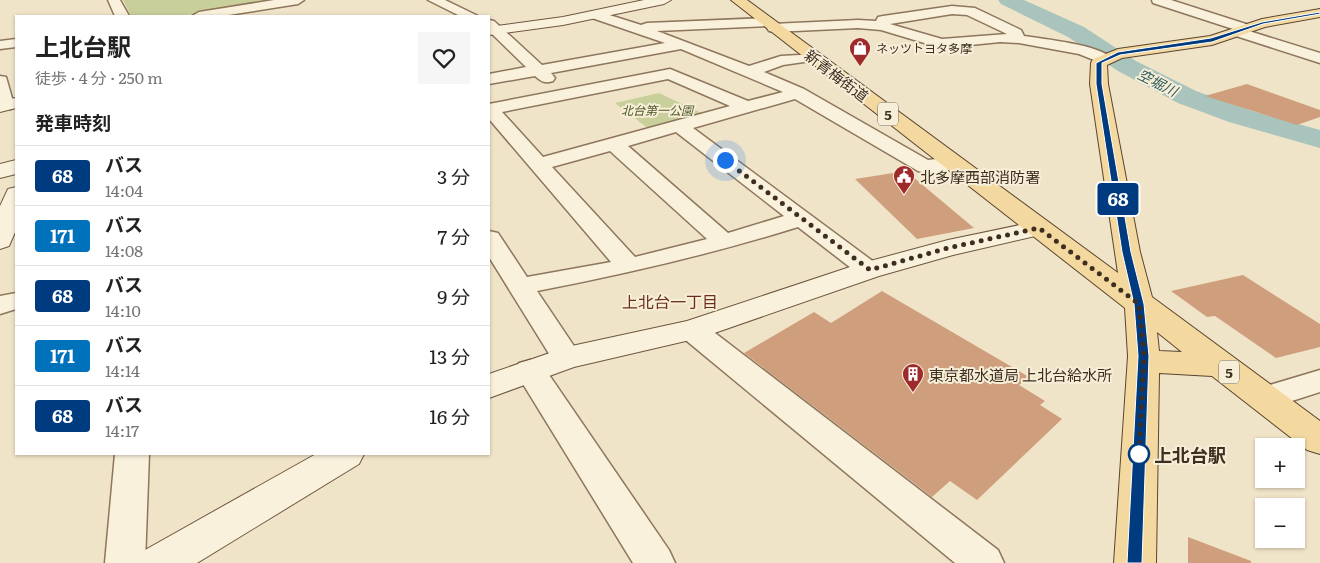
<!DOCTYPE html>
<html lang="ja">
<head>
<meta charset="utf-8">
<style>
	body { margin:0; font-family:Literata,"Noto Sans JP",serif; background:#f6f6f6; color:#222; height:100vh; display:flex; flex-direction:column; font-size:19px; white-space:nowrap }
	* { box-sizing:border-box; margin:0 }
	p { font-size:16px; color:#767676 }
	.icon { flex:none; width:28px; height:28px; fill:none; stroke:currentColor; stroke-width:2; stroke-linecap:round; stroke-linejoin:round }
	.map { position:relative; flex:1; overflow:hidden }
	.sheet { position:absolute; left:15px; top:15px; width:475px; height:440px; display:flex; flex-direction:column; background:#fff; border-radius:0px; box-shadow:0 1px 4px #0004 }
	.sheet>* { flex:none }
	.badge { padding:0 10px; border-radius:4px; font-size:18px; line-height:32px }
	.buttons { position:absolute; left:1255px; top:438px; display:grid; gap:10px }
	.buttons a { display:grid; place-items:center; width:50px; height:50px; border-radius:0px; background:#fff; box-shadow:0 1px 4px #0004; font-size:25px }
	.you { position:absolute; width:25px; height:25px; margin:-12px; border:4px solid #fff; border-radius:50%; background:#1a73e8; box-shadow:0 0 0 8px #1a73e833 }
	.map>.badge { position:absolute; translate:-50% -50%; box-shadow:0 0 0 2px #fff }
	h2 { padding:0 20px; font-size:19px; line-height:45px }
	.round { display:grid; place-items:center; flex:none; width:52px; height:52px; border-radius:0px; background:#f6f6f6 }
	.summary { display:flex; align-items:center; justify-content:space-between; height:85px; padding:0 20px }
	h1 { font-size:24px; font-weight:700; line-height:38px }
	ul { padding:0; list-style:none }
	li { display:flex; align-items:center; gap:15px; height:60px; padding:0 20px; border-top:1px solid #e0e0e0 }
	li div { flex:1 }
	li b { display:block; font-size:19px }
	li em { font-style:normal }
	li .badge { min-width:55px; font-weight:700; text-align:center }
	.map>svg:first-child { display:block }
	.green { fill:#c9cf9b }
	.lines { fill:none; stroke-linecap:round; stroke-linejoin:round }
	.river { fill:#a9c4bc; fill-rule:evenodd }
	.building { fill:#cf9f7d }
	.street-casing { stroke:#8d765c; stroke-width:3 }
	.secondary-casing { stroke:#6f573f; stroke-width:2 }
	.primary-casing { stroke:#5b4430; stroke-width:2 }
	.street { fill:#faf1dc; fill-rule:evenodd }
	.secondary { fill:#faf1dc; fill-rule:evenodd }
	.primary { fill:#f3d9a0; fill-rule:evenodd }
	.line { fill:#003b80; stroke:#fff }
	.walk { stroke:#3d2e20; stroke-width:5; stroke-dasharray:0 9 }
	.stop-dot { fill:#fff; stroke:#003b80; stroke-width:2.5 }
	.labels { text-anchor:middle; dominant-baseline:central; stroke-width:4; stroke-linejoin:round; paint-order:stroke }
	.far-poi-label { font-size:12px; fill:#3d2e20; stroke:#f7eed8; text-anchor:start }
	.far-park-label { font-size:12px; font-style:italic; fill:#4d5a26; stroke:#f7eed8 }
	.far-water-label { font-size:14px; font-style:italic; fill:#2f5d5a; stroke:#f7eed8 }
	.shield { fill:#f7eed8; stroke:#756857; stroke-width:1 }
	.shield-label { font-size:14px; font-weight:bold; fill:#3d2e20 }
	.street-label { font-size:15px; fill:#3d2e20; stroke:#f7eed8 }
	.poi-label { font-size:15px; fill:#3d2e20; stroke:#f7eed8; text-anchor:start }
	.neighbourhood-label { font-size:16px; fill:#6b2e1e; stroke:#f7eed8 }
	.near-stop-label { font-size:18px; font-weight:bold; fill:#3d2e20; stroke:#f7eed8; text-anchor:start }
</style>
</head>
<body>
<div class="map">
<svg width="1320" height="563" viewBox="0 0 1320 563">
	<rect width="100%" height="100%" fill="#f0e4c8"/>
	<g class="green">
		<polygon points="123,0 283,0 180,16 131,16"/>
		<polygon points="659,93 706,115 649,129 615,103"/>
	</g>
	<g class="lines">
		<polygon class="river" points="998,0 1024,0 1084,27 1136,61 1196,91 1249,110 1320,130 1320,148 1229,122 1178,103 1118,71 1068,37 1001,4"/>
	</g>
	<g class="building">
		<polygon points="1247,84 1320,110 1320,117 1297,125 1205,96"/>
		<polygon points="906,171 974,228 917,239 855,179"/>
		<polygon points="1243,275 1320,324 1320,347 1276,358 1215,316 1207,317 1171,291"/>
		<polygon points="882,291 1029,377 1019,385 1045,401 1040,405 1062,419 977,500 950,481 932,497 744,353 814,312 831,323"/>
		<polygon points="1188,537 1251,561 1251,563 1188,563"/>
	</g>
	<g class="lines">
		<g class="street-casing">
			<g id="street">
				<polygon points="108,0 120,0 129,16 115,16"/>
				<polygon points="274,0 304,0 298,4 222,16 192,16 199,12"/>
				<polygon points="428,0 445,0 478,16 460,16"/>
				<polygon points="1152,0 1171,0 1249,25 1251,28 1249,31 1320,53 1320,63 1233,35 1231,32 1233,29 1153,3"/>
				<path d="M 952,6 L 975,8 L 1021,30 L 1024,36 C 1043,39 1102,45 1112,59 L 1104,64 L 1079,54 L 1019,43 L 1000,42 L 941,48 L 881,30 L 858,28 L 774,32 L 769,31 L 767,28 L 768,26 L 657,31 L 749,66 L 781,56 L 818,54 L 821,57 L 818,60 L 783,65 L 764,72 L 804,89 L 928,160 L 953,157 L 960,159 L 963,163 L 960,167 C 947,171 931,175 918,171 L 795,99 L 693,128 L 878,265 L 882,270 L 878,275 L 869,278 L 860,275 L 798,227 C 712,254 625,274 537,291 L 582,358 L 578,365 L 567,368 L 556,365 L 489,257 L 489,231 L 498,233 L 527,277 L 611,262 L 489,119 L 489,104 L 670,69 L 748,101 L 783,92 L 681,49 L 551,73 L 555,78 L 553,81 C 544,84 541,81 535,76 L 489,84 L 489,74 L 526,67 L 489,31 L 489,20 L 494,21 L 542,65 L 665,43 L 592,18 L 590,15 L 597,11 L 641,25 L 647,23 L 767,18 L 772,19 L 772,24 L 858,20 L 876,21 L 878,17 L 883,16 ZM 952,14 L 967,15 L 1007,34 L 942,39 L 890,24 ZM 668,79 L 730,106 L 543,157 L 502,112 ZM 676,132 L 784,216 L 728,233 L 628,146 ZM 610,151 L 707,239 L 635,257 L 552,167 Z"/>
				<polygon points="16,39 16,47 0,49 0,41"/>
				<polygon points="0,76 6,77 14,105 11,109 0,109"/>
				<polygon points="16,293 16,309 0,314 0,296"/>
				<polygon points="692,321 702,323 998,550 1004,563 955,563 682,337 678,330 682,323"/>
				<polygon points="530,360 541,363 669,550 675,563 633,563 515,371 519,363"/>
				<polygon points="1320,370 1320,392 1264,410 1253,406 1248,398 1253,390"/>
				<polygon points="115,454 149,454 145,563 105,563"/>
			</g>
		</g>
		<g class="secondary-casing">
			<g id="secondary">
				<polygon points="644,0 671,0 664,4 563,25 489,35 489,27 563,17"/>
				<polygon points="16,98 16,108 0,112 0,100"/>
				<polygon points="16,160 16,174 0,178 0,164"/>
				<polygon points="16,187 16,230 9,246 0,249 0,206 8,189"/>
				<polygon points="1039,221 1048,223 1051,228 1048,233 953,255 879,276 703,337 574,367 489,398 489,374 567,347 687,321 859,264 948,240"/>
				<polygon points="316,454 364,454 359,464 197,563 139,563 145,550"/>
			</g>
		</g>
		<g class="primary-casing">
			<path id="primary" d="M 731,0 L 747,0 L 1118,273 L 1090,84 L 1091,63 L 1093,59 L 1118,49 L 1210,36 L 1262,19 L 1320,9 L 1320,17 L 1265,27 L 1212,45 L 1122,58 L 1107,65 L 1108,84 L 1140,252 L 1152,297 L 1320,421 L 1320,454 L 1307,450 L 1212,376 L 1159,373 L 1156,563 L 1114,563 L 1128,356 L 1125,308 ZM 1157,332 L 1182,352 L 1159,351 Z"/>
		</g>
		<use href="#street" class="street"/>
		<use href="#secondary" class="secondary"/>
		<use href="#primary" class="primary"/>
	</g>
	<polygon class="line" points="1320,12 1320,14 1263,24 1212,42 1120,55 1102,63 1102,84 1131,252 1144,304 1149,356 1142,563 1127,563 1138,356 1134,304 1122,252 1096,84 1096,63 1118,52 1211,38 1262,22"/>
	<g class="lines">
		<polyline class="walk" points="725,160 870,270 948,248 1039,228 1139,304 1144,356 1139,454"/>
	</g>
	<defs>
		<g id="shop-pin" transform="scale(1.125)"><path d="M0 17L-7.5 6A9.5 9.5 0 1 1 7.5 6Z" fill="#9e2a2b" stroke="#f7eed8"/><path d="M-5-2.5h2.3a2.7 3.5 0 0 1 5.4 0H5L5.5 6h-11ZM-1.5-2.5h3a1.5 2.3 0 0 0-3 0Z" fill="#fff"/></g>
		<g id="civic-pin" transform="scale(1.125)"><path d="M0 17L-7.5 6A9.5 9.5 0 1 1 7.5 6Z" fill="#9e2a2b" stroke="#f7eed8"/><path d="M-.6-6.5H3V-4.5H.6V-3L4-1V1h2V6H-6V1h2V-1L-.6-3ZM-1.2 2.5V6h2.4V2.5Z" fill="#fff"/></g>
		<g id="building-pin" transform="scale(1.125)"><path d="M0 17L-7.5 6A9.5 9.5 0 1 1 7.5 6Z" fill="#9e2a2b" stroke="#f7eed8"/><path d="M-4-6H4V6H1V3H-1V6H-4ZM-2.5-4.3h1.7v1.8h-1.7ZM.8-4.3h1.7v1.8H.8ZM-2.5-1h1.7V.8h-1.7ZM.8-1h1.7V.8H.8Z" fill="#fff"/></g>
	</defs>
	<g fill-rule="evenodd">
		<use href="#shop-pin" x="860" y="48"/>
		<use href="#civic-pin" x="904" y="176"/>
		<use href="#building-pin" x="913" y="374"/>
	</g>
	<circle class="stop-dot" cx="1139" cy="454" r="10"/>
	<g class="labels">
		<g class="far-poi-label">
			<text x="876" y="48">ネッツトヨタ多摩</text>
		</g>
		<g class="far-park-label">
			<text x="657" y="110">北台第一公園</text>
		</g>
		<g class="far-water-label">
			<text transform="translate(1158 82) rotate(27)">空堀川</text>
		</g>
		<g class="shield">
			<rect x="878" y="102.5" width="20" height="23" rx="4"/>
			<rect x="1219" y="360.5" width="20" height="23" rx="4"/>
		</g>
		<g class="shield-label">
			<text x="888" y="114">5</text>
			<text x="1229" y="372">5</text>
		</g>
		<g class="street-label">
			<text transform="translate(837 75) rotate(37)">新青梅街道</text>
		</g>
		<g class="poi-label">
			<text x="920" y="176">北多摩西部消防署</text>
			<text x="929" y="374">東京都水道局 上北台給水所</text>
		</g>
		<g class="neighbourhood-label">
			<text x="670" y="301">上北台一丁目</text>
		</g>
		<g class="near-stop-label">
			<text x="1154" y="454">上北台駅</text>
		</g>
	</g>
</svg>
<div class="buttons">
<a>+</a>
<a>−</a>
</div>
<div class="you" style="left:725px;top:160px"></div>
<b class="badge" style="left:1118px;top:199px;background:#003b80;color:#fff">68</b>
<section class="sheet">
<div class="summary"><div><h1>上北台駅</h1><p>徒歩 · 4 分 · 250 m</p></div><a class="round"><svg class="icon" aria-label="heart" viewBox="0 0 24 24"><path d="M12 20l-8-8c-3-5 5-10 8-4 3-6 11-1 8 4z"/></svg></a></div>
<h2>発車時刻</h2>
<ul>
<li><span class="badge" style="background:#003b80;color:#fff">68</span><div><b>バス</b><p>14:04</p></div><em>3 分</em></li>
<li><span class="badge" style="background:#0072bc;color:#fff">171</span><div><b>バス</b><p>14:08</p></div><em>7 分</em></li>
<li><span class="badge" style="background:#003b80;color:#fff">68</span><div><b>バス</b><p>14:10</p></div><em>9 分</em></li>
<li><span class="badge" style="background:#0072bc;color:#fff">171</span><div><b>バス</b><p>14:14</p></div><em>13 分</em></li>
<li><span class="badge" style="background:#003b80;color:#fff">68</span><div><b>バス</b><p>14:17</p></div><em>16 分</em></li>
</ul>
</section>
</div>
</body>
</html>
